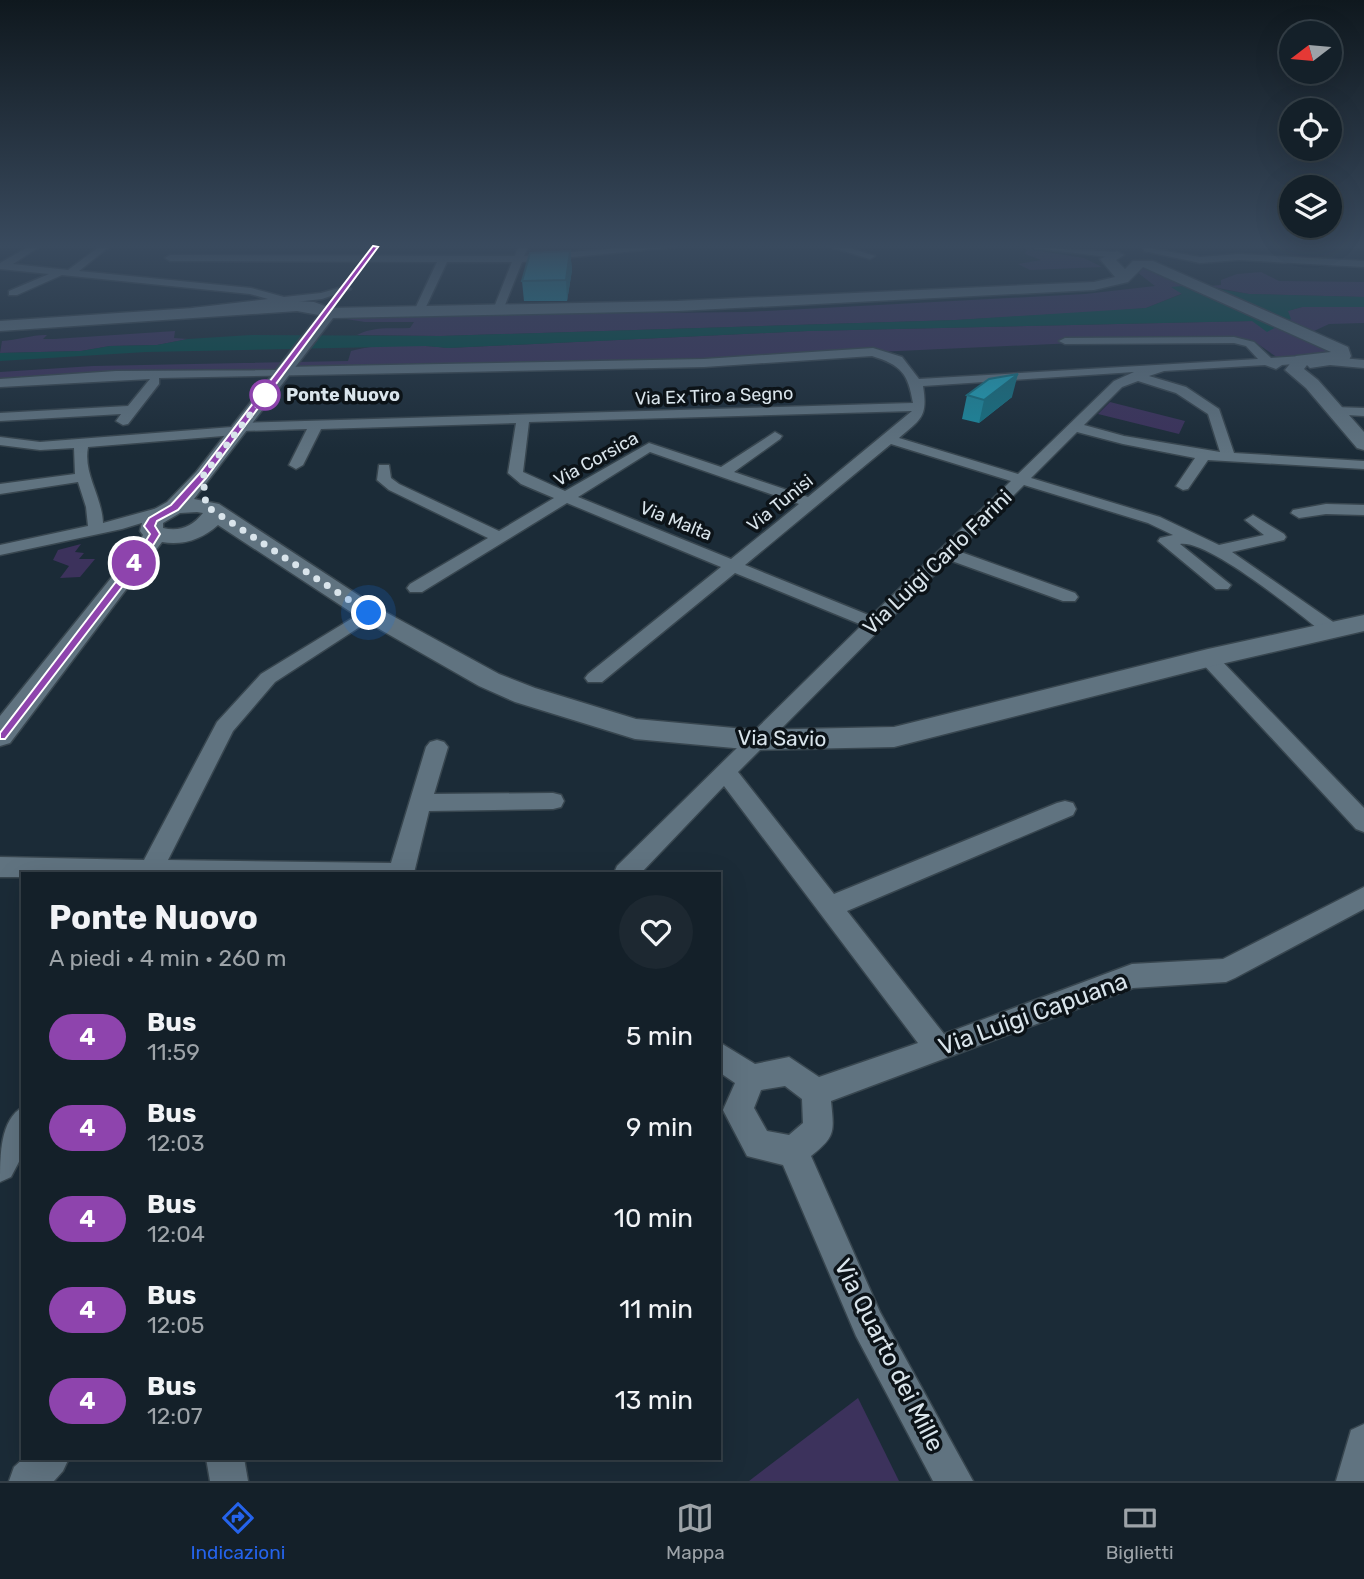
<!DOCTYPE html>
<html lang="it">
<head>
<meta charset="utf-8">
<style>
	body { margin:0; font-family:Rubik,sans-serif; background:#1d2831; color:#f1f3f6; height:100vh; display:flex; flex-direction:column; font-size:26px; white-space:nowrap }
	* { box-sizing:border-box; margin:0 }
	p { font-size:23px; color:#9da3a8 }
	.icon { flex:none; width:38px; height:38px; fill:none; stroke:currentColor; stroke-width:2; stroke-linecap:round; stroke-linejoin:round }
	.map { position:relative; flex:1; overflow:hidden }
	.sheet { position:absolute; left:21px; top:872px; width:700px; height:588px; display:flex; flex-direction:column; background:#142029; border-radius:0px; box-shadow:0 7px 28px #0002,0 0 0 2px #333e46 }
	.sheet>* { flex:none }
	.badge { padding:0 14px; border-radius:23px; font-size:24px; line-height:46px }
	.needle { width:46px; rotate:254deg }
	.controls { position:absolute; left:1279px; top:21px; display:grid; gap:14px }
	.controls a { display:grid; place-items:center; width:63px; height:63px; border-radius:50%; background:#142029; box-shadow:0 7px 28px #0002,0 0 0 2px #333e46; font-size:35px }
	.you { position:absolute; width:35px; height:35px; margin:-18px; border:5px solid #fff; border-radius:50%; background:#1a73e8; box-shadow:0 0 0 10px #1a73e833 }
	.map>.badge { position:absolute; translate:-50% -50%; box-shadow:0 0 0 4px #fff }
	.round { display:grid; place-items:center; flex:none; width:74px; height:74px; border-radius:37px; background:#1d2831 }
	.head { display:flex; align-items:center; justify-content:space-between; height:119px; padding:0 28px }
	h1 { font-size:33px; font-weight:700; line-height:52px }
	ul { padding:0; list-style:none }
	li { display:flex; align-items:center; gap:21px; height:91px; padding:0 28px }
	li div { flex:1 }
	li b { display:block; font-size:26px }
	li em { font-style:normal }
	li .badge { min-width:77px; font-weight:700; text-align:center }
	.dock { display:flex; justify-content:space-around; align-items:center; height:98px; border-top:2px solid #333e46; background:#142029; font-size:19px; color:#9da3a8 }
	.dock a { display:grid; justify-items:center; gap:4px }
	.dock .on { color:#2563eb }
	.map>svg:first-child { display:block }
	.green { fill:#3c325c }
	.water { fill:#004a45 }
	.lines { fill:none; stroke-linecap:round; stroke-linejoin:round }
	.street-casing { stroke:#38464f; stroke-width:3 }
	.secondary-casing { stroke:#38464f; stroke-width:3 }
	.street { fill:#607380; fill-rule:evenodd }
	.secondary { fill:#607380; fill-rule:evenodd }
	.wall { fill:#1c8a9f }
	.shaded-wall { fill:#167182 }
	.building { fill:#20a1b9; stroke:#167182; stroke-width:2 }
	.line { fill:#8e44ad; stroke:#fff; stroke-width:2 }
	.walk { stroke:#d9e4eb; stroke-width:7; stroke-dasharray:0 12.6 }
	.stop-dot { fill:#fff; stroke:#8e44ad; stroke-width:3.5 }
	.labels { text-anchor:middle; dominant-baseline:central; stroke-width:7; stroke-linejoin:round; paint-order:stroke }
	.far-stop-label { font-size:18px; font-weight:bold; fill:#d9e4eb; stroke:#0c1318; text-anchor:start }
	.far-street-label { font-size:18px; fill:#d9e4eb; stroke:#0c1318 }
	.street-label { font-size:21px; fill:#d9e4eb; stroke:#0c1318 }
	.near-street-label { font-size:24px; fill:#d9e4eb; stroke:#0c1318 }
</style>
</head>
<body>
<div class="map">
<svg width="1364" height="1481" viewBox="0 0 1364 1481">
	<rect width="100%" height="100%" fill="#1b2b37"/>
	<g class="green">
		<polygon points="1027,249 1084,258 1102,267 1030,270 1018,264 1041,260 1025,254"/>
		<path d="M 1140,268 L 1151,268 L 1193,285 L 1173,288 L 1183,293 L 1146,308 L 1112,311 L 956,320 L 441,336 L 357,335 C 374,326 392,329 410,328 L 414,322 L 365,322 L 346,319 L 361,316 L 746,312 L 1085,294 L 1155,286 L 1137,272 Z"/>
		<polygon points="1261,272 1279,281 1364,282 1364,297 1249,294 1208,286 1221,285 1221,280 1237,274"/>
		<polygon points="1302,307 1364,307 1364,323 1329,324 1312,332 1287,321 1287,311"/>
		<path d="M 1253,321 L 1282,324 L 1334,352 L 1278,358 L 1252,340 L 1209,336 L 1073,341 L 1075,343 L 704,360 L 0,381 L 0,372 L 93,366 L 348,361 L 351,351 C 381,343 417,345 448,348 L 808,331 Z"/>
		<path d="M 175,331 L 174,338 L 188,339 L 157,345 L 110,346 L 81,351 L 0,353 L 2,341 C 17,340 36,334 47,335 L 43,339 L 54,339 Z"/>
		<polygon points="1110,402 1185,421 1179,434 1098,414"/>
		<polygon points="81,544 75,552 84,553 79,559 95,559 80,577 60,578 69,566 53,560 58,550"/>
		<polygon points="858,1398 899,1481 749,1481"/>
	</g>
	<polygon class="water" points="1193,285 1249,294 1364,297 1364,307 1302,307 1288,311 1291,319 1267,332 1252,321 808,331 448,348 426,346 146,352 0,361 0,353 81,351 110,346 157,345 188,339 251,335 441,336 956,320 1146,308 1182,294 1171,287"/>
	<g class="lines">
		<g class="street-casing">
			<g id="street">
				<polygon points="28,247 39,247 13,264 68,270 99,247 109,247 79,271 251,288 284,297 321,293 346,286 351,289 322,299 196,313 192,312 192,308 268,299 250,294 62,275 17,295 9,295 9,291 49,274 0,269 0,263"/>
				<polygon points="518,247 528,247 524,256 631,247 675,247 522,262 503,310 498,313 493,310 512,262 447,262 424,311 419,314 414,311 437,262 170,261 165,258 170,255 515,256"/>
				<polygon points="830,247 847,247 875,256 870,259"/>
				<polygon points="1025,247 1117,252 1122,255 1117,258"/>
				<polygon points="1143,247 1200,257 1239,254 1364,261 1364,267 1239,260 1200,263 1144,251"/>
				<path d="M 1234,337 L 1254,342 L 1271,358 L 1302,356 L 1307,361 L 1330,357 L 1364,360 L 1364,368 L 1330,365 L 1310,368 L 1305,363 L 1282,365 L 1276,369 L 1265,365 L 1164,371 L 1149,376 L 1186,387 L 1219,409 L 1234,453 L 1364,461 L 1364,469 L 1208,460 L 1188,489 L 1183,490 L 1176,486 L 1195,458 L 1123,444 L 1077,432 L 1031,478 L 1160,517 L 1219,545 L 1264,535 L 1245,520 L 1253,515 L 1284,534 L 1286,537 L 1284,540 L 1232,552 L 1339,626 L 1341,630 L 1339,634 L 1325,634 C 1299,614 1208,539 1180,544 L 1231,585 L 1228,589 L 1216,589 L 1158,541 L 1160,538 L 1173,535 L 1148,523 L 1024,485 L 958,551 L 1075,593 L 1078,597 L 1075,601 L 1063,601 L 949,560 L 738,772 L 834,894 L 1057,803 L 1065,801 L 1073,803 L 1076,809 L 1073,815 L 847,911 L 944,1034 L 1132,964 L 1223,959 L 1364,887 L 1364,909 L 1235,978 L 1226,982 L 1133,988 L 831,1101 C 834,1132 836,1136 811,1156 L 880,1312 L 973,1481 L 933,1481 L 856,1336 L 783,1165 L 747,1156 L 723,1110 L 735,1083 L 719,1072 L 719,1042 L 755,1064 L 789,1057 L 819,1077 L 918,1043 L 724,786 L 641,873 L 614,873 L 617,866 L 862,625 L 735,573 L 602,682 L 588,682 L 585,678 L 588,674 L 721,567 L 567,503 L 422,592 L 410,592 L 407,588 L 410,584 L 488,538 L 389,490 L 377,480 L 379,465 L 389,465 L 391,478 L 399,484 L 499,531 L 554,498 L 521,484 L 508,473 L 516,423 L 321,429 L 303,465 L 296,469 L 289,465 L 307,429 L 242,431 L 235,435 L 88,447 C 83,474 102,496 103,523 L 165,506 L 171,508 L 173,511 L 171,514 L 122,529 L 0,555 L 0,545 L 88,526 L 86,507 L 78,482 L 0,494 L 0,484 L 75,474 L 74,448 L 40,450 L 0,445 L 0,437 L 40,442 L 232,427 L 239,423 L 913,403 C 908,373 901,365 872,356 L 704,367 L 159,378 L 159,384 L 128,424 L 123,425 L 116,421 L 121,414 L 0,421 L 0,413 L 128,406 L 150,379 L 0,387 L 0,379 L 116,371 L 277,370 L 283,367 L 704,359 L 873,348 L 902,357 L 919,379 L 1258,359 L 1246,346 L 1234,343 L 1065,344 L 1059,341 L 1065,338 ZM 1134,372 L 1114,381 L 1018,474 L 899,438 C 921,419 928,417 923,386 ZM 1138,381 L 1176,393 L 1208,414 L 1220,452 L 1124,436 L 1084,425 L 1122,387 ZM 912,411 L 808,497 L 734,472 L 780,439 L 782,436 L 775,432 L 721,467 L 649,443 L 565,491 L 523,472 L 529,422 ZM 891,444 L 1011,481 L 871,616 L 745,565 ZM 650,452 L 799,504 L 731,559 L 578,497 ZM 785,1086 L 802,1099 L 803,1123 L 789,1135 L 767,1131 L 754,1108 L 761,1090 Z"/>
				<polygon points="1334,407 1364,408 1364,416 1329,414 1327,411"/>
				<polygon points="1326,504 1364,505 1364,515 1326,514 1299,518 1291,513 1293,510"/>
				<polygon points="369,608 378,613 375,617 275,682 233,731 168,860 391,863 426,747 430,742 437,740 444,742 448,747 434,794 553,793 561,795 564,801 561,807 553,809 429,811 414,873 23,873 23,877 0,877 0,857 144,860 217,722 261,674"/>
				<polygon points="1208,652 1215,654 1364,808 1364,832 1356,829 1201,662 1198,658 1201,654"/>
				<path d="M 23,1107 L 23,1154 L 11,1177 L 0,1182 C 0,1156 0,1119 23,1107 Z"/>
				<polygon points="1364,1424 1364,1481 1336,1481 1351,1430"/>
				<polygon points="24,1458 69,1458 63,1471 54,1481 9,1481 14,1467"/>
				<polygon points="206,1458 244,1458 248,1481 210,1481"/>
			</g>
		</g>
		<g class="secondary-casing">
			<path id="secondary" d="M 1117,251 L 1124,255 L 1116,260 L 1125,269 L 1133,261 L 1153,261 L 1348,347 L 1351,356 L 1349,360 L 1307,365 L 1304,369 L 1318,380 L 1364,432 L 1364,450 L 1357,448 L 1306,388 L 1285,370 L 1296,356 L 1331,352 L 1143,267 L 1128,282 L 1094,290 L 677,311 L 333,318 L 194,499 L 219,504 L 378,608 L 499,674 L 535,688 L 636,719 L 756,730 L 894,727 L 1208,649 L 1364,615 L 1364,631 L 1208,667 L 894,747 L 756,750 L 635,739 L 515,702 L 479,686 L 360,618 L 218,525 C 203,539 182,546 162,542 L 10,743 L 0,746 L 0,716 L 136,547 L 143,535 L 140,531 L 144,515 L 167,502 L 196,472 L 319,315 L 297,311 L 0,331 L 0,321 L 297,301 L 314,302 L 330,308 L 677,301 L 1094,282 L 1115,277 L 1100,259 ZM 197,512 L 203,513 C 192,527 179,532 163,528 L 163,523 L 180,513 Z"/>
		</g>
		<use href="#street" class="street"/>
		<use href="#secondary" class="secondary"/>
	</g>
	<g class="wall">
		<polygon points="570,251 572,270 567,301 524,301 522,281"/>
		<polygon points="967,395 1012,397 979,423 962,419"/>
	</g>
	<g class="shaded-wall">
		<polygon points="570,251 572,270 567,301 566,280"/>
		<polygon points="1018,374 1012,397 979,423 984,400"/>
	</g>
	<g class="building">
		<polygon points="570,251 566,280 522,281 530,253"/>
		<polygon points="1018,374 984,400 967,395 989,379"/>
	</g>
	<linearGradient id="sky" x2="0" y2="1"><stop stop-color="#0f181e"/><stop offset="0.54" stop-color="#394a5e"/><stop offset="1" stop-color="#394a5e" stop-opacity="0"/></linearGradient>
	<rect width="1364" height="455" fill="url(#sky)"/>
	<polygon class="line" points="373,246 378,247 206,478 178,510 157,521 155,526 160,534 149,552 5,739 0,739 0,733 141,549 150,534 144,526 149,518 171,505 199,474"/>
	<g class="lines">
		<polyline class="walk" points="265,395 203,476 206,506 369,613"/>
	</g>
	<circle class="stop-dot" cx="265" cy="395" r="14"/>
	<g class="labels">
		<g class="far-stop-label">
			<text x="286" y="395">Ponte Nuovo</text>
		</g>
		<g class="far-street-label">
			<text transform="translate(714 396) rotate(-2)">Via Ex Tiro a Segno</text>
			<text transform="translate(596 459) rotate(-29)">Via Corsica</text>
			<text transform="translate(780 503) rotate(-39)">Via Tunisi</text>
			<text transform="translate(676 521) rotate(22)">Via Malta</text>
		</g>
		<g class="street-label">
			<text transform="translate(937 562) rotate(-44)">Via Luigi Carlo Farini</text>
			<text transform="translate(782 738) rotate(1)">Via Savio</text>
		</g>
		<g class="near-street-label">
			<text transform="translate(1033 1014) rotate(-20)">Via Luigi Capuana</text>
			<text transform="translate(889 1355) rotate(63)">Via Quarto dei Mille</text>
		</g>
	</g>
</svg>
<div class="controls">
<a><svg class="needle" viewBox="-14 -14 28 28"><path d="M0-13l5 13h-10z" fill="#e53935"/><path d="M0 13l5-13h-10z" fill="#9da3a8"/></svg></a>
<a><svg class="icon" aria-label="locate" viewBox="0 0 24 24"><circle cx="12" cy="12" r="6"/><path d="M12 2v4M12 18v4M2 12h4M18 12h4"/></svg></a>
<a><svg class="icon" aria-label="layers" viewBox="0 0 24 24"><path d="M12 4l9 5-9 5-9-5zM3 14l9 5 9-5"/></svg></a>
</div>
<div class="you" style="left:369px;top:613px"></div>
<b class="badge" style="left:134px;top:563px;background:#8e44ad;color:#fff">4</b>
<section class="sheet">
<div class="head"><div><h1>Ponte Nuovo</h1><p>A piedi · 4 min · 260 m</p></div><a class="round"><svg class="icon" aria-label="heart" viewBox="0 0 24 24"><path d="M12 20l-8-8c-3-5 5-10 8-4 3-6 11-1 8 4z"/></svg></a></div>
<ul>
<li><span class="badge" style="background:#8e44ad;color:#fff">4</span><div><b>Bus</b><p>11:59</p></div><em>5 min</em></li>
<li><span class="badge" style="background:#8e44ad;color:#fff">4</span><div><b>Bus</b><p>12:03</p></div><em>9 min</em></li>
<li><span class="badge" style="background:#8e44ad;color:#fff">4</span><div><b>Bus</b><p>12:04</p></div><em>10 min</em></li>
<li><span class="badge" style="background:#8e44ad;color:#fff">4</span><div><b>Bus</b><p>12:05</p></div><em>11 min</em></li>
<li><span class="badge" style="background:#8e44ad;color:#fff">4</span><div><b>Bus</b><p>12:07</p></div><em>13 min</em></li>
</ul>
</section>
</div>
<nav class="dock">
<a class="on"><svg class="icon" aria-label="directions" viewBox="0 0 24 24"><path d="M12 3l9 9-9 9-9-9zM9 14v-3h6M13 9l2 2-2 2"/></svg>Indicazioni</a>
<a><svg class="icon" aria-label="map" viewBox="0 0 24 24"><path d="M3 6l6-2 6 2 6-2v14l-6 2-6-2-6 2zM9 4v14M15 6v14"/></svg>Mappa</a>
<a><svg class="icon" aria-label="tickets" viewBox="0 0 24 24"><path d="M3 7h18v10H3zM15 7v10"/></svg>Biglietti</a>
</nav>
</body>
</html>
